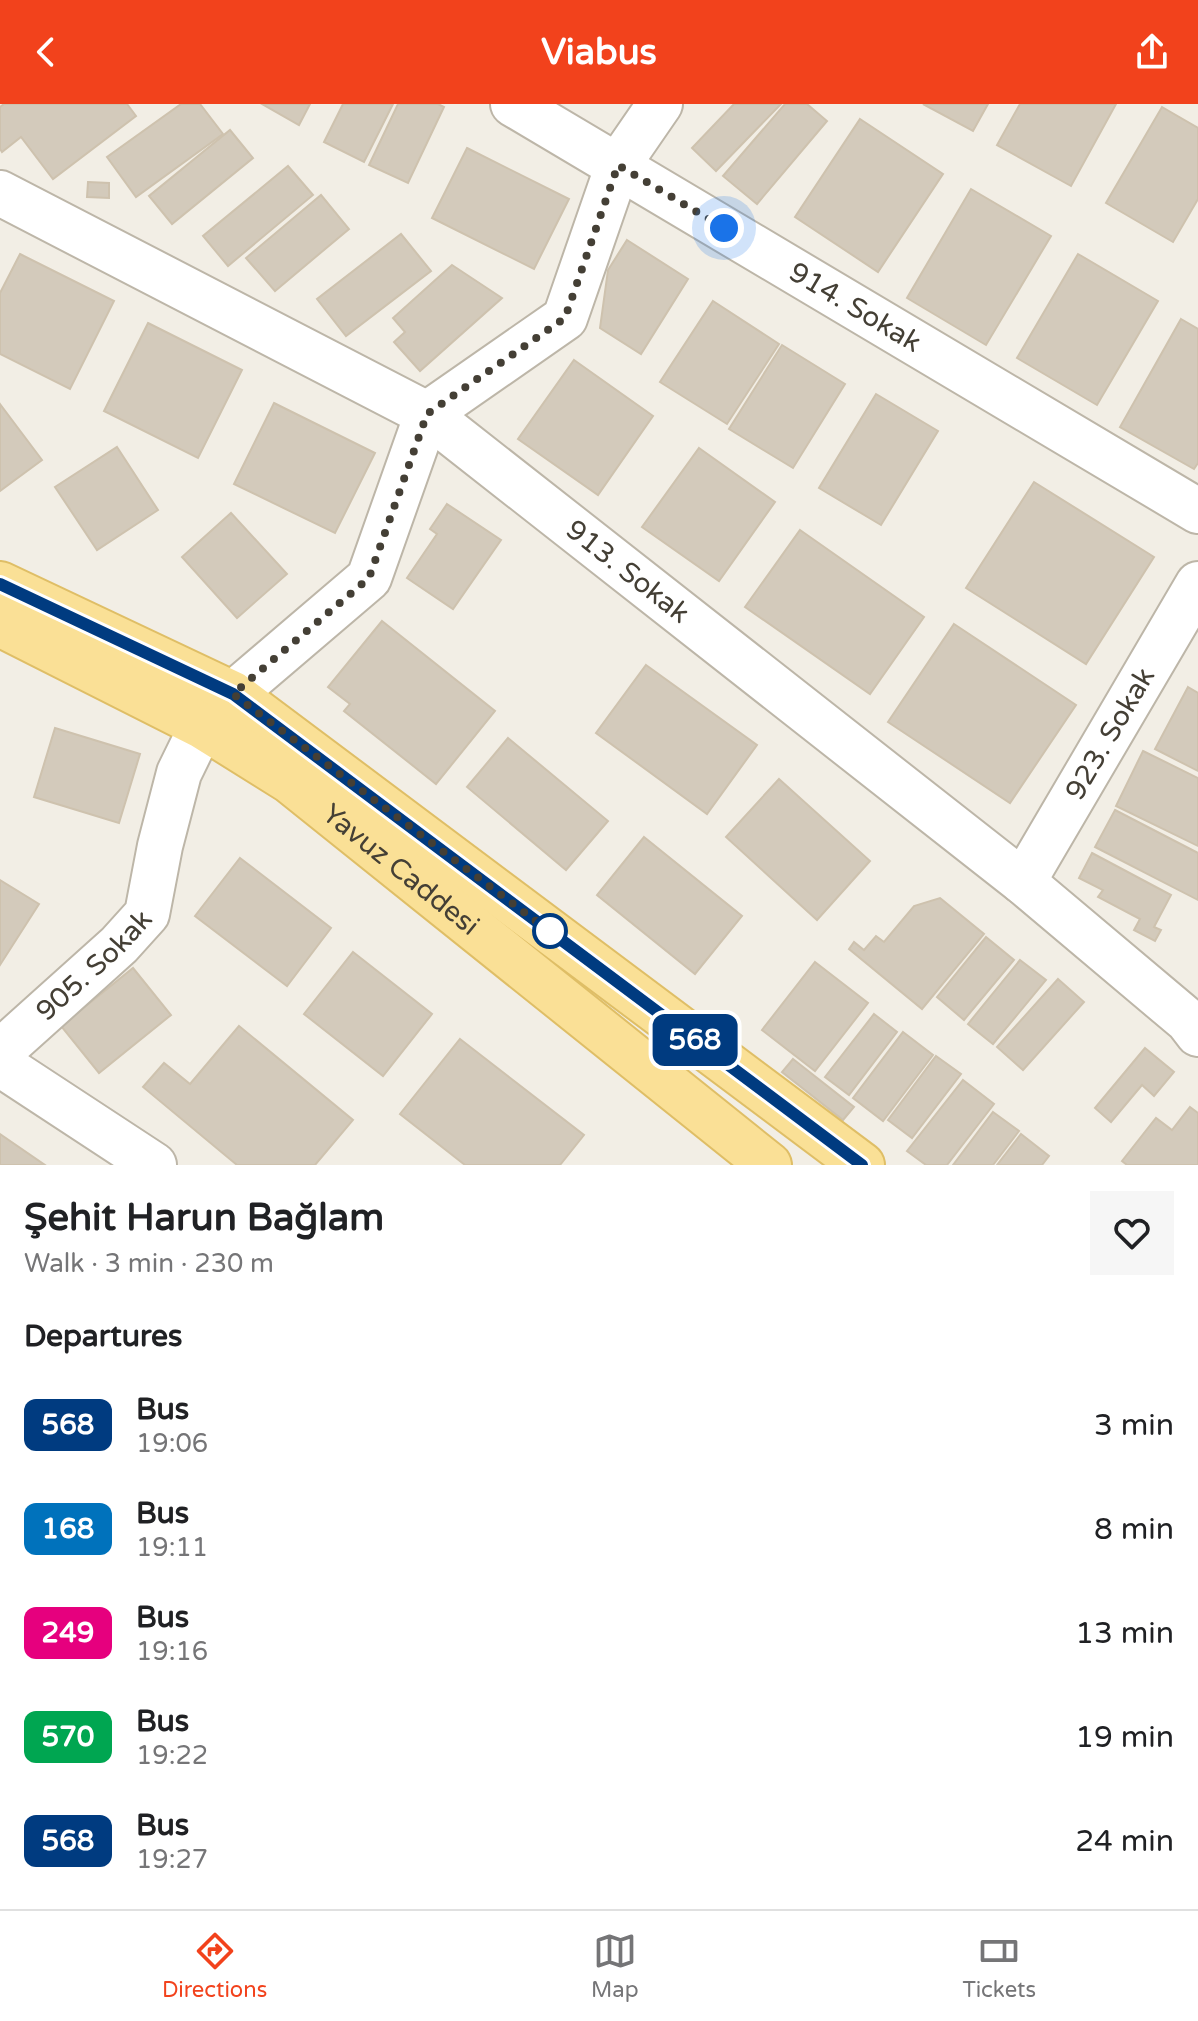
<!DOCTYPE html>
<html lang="en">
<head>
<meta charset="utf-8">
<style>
	body { margin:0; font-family:"Varela Round",sans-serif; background:#f6f6f6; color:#202124; height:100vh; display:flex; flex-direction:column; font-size:30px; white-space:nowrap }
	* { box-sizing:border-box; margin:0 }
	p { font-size:26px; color:#757577 }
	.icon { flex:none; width:44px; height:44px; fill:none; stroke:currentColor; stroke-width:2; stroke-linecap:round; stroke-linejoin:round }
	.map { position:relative; height:1061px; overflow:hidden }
	.drawer { display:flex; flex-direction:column; background:#fff; flex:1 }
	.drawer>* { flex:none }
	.badge { padding:0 16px; border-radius:12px; font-size:28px; line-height:52px }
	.you { position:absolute; width:40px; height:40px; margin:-20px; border:6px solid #fff; border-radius:50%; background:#1a73e8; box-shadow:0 0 0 12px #1a73e833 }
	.map>.badge { position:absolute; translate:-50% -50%; box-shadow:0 0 0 4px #fff }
	h2 { padding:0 24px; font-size:30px; line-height:72px }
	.round { display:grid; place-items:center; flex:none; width:84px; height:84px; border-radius:0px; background:#f6f6f6 }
	.summary { display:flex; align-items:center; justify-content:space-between; height:136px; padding:0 24px }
	h1 { font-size:38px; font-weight:700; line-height:60px }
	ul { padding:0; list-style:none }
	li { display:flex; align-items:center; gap:24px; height:104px; padding:0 24px }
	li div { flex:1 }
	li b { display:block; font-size:30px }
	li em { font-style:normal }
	li .badge { min-width:88px; font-weight:700; text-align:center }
	header { display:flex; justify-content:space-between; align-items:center; height:104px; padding:0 24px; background:#f2421c; color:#fff; font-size:36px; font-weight:700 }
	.menu { display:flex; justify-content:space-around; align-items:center; height:112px; border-top:2px solid #e0e0e0; background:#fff; font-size:22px; color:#757577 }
	.menu a { display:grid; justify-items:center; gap:4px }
	.menu .on { color:#f2421c }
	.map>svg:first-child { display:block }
	.building { fill:#d3cabb; stroke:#cec2ae; stroke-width:2 }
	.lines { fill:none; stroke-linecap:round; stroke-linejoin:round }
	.minor-casing { stroke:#bdb6a8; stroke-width:48 }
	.major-casing { stroke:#dfbe66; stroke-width:48 }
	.minor { stroke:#fff; stroke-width:44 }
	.major { stroke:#fae096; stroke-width:44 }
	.line-casing { stroke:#fff; stroke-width:18 }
	.line { stroke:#003b80; stroke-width:12 }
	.walk { stroke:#443f35; stroke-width:8; stroke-dasharray:0 14.4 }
	.stop-dot { fill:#fff; stroke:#003b80; stroke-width:4 }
	.labels { text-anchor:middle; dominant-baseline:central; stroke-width:6; stroke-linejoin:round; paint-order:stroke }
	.street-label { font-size:28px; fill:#443f35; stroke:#fff }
</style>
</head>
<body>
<header><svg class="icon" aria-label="back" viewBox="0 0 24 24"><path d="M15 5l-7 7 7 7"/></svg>Viabus<svg class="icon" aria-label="share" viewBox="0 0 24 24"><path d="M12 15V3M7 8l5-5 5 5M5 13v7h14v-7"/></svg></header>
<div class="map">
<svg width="1198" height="1061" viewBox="0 0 1198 1061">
	<rect width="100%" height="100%" fill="#f2eee5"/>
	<g class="building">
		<polygon points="4,0 127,0 136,12 53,75 21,33 2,48 0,45 0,3"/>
		<polygon points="181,0 200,0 223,30 136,93 107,53"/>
		<polygon points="262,0 310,0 299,21"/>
		<polygon points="343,0 393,0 364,58 324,38"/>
		<polygon points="398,0 438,0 444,3 408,79 369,61"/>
		<polygon points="734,0 781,0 716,67 692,44"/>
		<polygon points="785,0 807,0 827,17 757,100 723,72"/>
		<polygon points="923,0 988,0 973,27"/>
		<polygon points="1020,0 1116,0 1071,82 997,41"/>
		<polygon points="1162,3 1198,24 1198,95 1173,138 1106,99"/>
		<polygon points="860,15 943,70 878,168 795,113"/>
		<polygon points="230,26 253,54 172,120 149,92"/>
		<polygon points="467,44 569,95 534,165 432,114"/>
		<polygon points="288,62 313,91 228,162 203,132"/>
		<polygon points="88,78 109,79 109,94 87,93"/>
		<polygon points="971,85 1051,132 986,241 907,194"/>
		<polygon points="321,91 349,125 275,187 246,154"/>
		<polygon points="401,130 431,167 346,232 317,195"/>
		<polygon points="627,136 688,175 641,250 600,224 608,166"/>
		<polygon points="20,150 114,197 70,285 0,250 0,189"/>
		<polygon points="1078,150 1158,197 1097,301 1017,254"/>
		<polygon points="452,161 502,194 420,267 394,238 405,228 393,214"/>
		<polygon points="713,197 779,240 727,320 660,278"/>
		<polygon points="1181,215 1198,225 1198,359 1194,365 1120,323"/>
		<polygon points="148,219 242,266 198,354 104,307"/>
		<polygon points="782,241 845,280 793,364 729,325"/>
		<polygon points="574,256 653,312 598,391 518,335"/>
		<polygon points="876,290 938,327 881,421 819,384"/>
		<polygon points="274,299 375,349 335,429 234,380"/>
		<polygon points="0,300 42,356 0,387"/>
		<polygon points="117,343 158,406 97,446 55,383"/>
		<polygon points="699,344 775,398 719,477 642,423"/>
		<polygon points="1034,378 1154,453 1086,560 966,484"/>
		<polygon points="447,400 501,436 453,505 407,474 437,430 430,425"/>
		<polygon points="231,409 287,470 237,514 182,453"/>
		<polygon points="800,426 924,513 870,590 745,503"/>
		<polygon points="382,517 495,607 436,680 344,607 350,600 328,583"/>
		<polygon points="954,520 1076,601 1010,699 888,618"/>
		<polygon points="646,561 757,641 707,710 596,629"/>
		<polygon points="1188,583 1198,589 1198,667 1155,645"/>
		<polygon points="55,624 140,650 119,719 34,693"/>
		<polygon points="508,634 608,717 566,766 467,683"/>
		<polygon points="1143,647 1198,674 1198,742 1116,702"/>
		<polygon points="779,675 870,757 817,816 726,733"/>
		<polygon points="1115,706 1198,749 1198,796 1095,743"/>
		<polygon points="644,733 742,812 695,870 597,791"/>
		<polygon points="1092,749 1171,791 1154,823 1161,826 1155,837 1134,826 1140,815 1098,793 1103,786 1079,774"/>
		<polygon points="240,754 331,824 287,882 195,812"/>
		<polygon points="0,776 39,800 0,861"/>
		<polygon points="940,794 984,830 922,905 849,845 854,838 864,846 876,832 884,838 914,802"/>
		<polygon points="986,833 1014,856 964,916 937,893"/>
		<polygon points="353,848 432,910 383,972 304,910"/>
		<polygon points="1020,856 1046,876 993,940 968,920"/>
		<polygon points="815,858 868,899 815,967 762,926"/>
		<polygon points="133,864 171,911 99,969 61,922"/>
		<polygon points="1058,875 1084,898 1023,966 997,943"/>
		<polygon points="874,910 897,928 849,991 825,973"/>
		<polygon points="239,922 353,1016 315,1061 237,1061 143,983 164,959 190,980"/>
		<polygon points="903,928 933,951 883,1017 853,994"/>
		<polygon points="460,935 584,1031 560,1061 465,1061 400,1010"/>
		<polygon points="1145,944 1174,968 1154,992 1142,981 1111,1018 1095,1004"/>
		<polygon points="936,952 961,970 912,1034 888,1016"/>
		<polygon points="793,955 854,1003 843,1016 782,968"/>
		<polygon points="963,976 994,1000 947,1061 926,1061 907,1047"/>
		<polygon points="1190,1003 1198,1009 1198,1061 1127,1061 1122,1057 1156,1014 1172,1026"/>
		<polygon points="993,1008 1019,1027 993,1061 953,1061"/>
		<polygon points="0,1030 45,1061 0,1061"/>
		<polygon points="1021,1030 1049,1052 1042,1061 997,1061"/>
	</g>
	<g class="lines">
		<g class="minor-casing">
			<g id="minor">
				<path id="s1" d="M 513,0 L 1198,407"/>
				<path id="s2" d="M 0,89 L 427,310 L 1023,778 L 1188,917 L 1198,930"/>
				<polyline points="233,590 369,474 427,310 565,214 618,61 660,0"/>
				<path id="s3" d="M 1023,778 L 1198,480"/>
				<path id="s4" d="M 0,948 L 119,841 L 147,810 L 160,742 L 179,669 L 202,622"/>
				<polyline points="0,960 154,1061"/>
			</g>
		</g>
		<g class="major-casing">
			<g id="major">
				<polyline points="0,480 233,590 862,1061"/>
				<path id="s5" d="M 0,520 L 202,622 L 290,677 L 769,1061"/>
			</g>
		</g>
		<use href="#minor" class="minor"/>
		<use href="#major" class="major"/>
	</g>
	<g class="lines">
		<g class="line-casing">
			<polyline id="line" points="0,480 233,590 862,1061"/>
		</g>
		<use href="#line" class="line"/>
		<polyline class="walk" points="550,827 560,835 233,590 369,474 427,310 565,214 618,61 724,124"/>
	</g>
	<circle class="stop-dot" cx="550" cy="827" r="16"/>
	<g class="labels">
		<g class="street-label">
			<text stroke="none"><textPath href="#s1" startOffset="398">914. Sokak</textPath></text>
			<text stroke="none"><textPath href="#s2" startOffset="736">913. Sokak</textPath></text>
			<text stroke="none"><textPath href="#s3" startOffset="172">923. Sokak</textPath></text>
			<text stroke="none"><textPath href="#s5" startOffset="472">Yavuz Caddesi</textPath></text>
			<text stroke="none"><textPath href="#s4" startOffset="128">905. Sokak</textPath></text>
		</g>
	</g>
</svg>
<div class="you" style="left:724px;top:124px"></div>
<b class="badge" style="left:695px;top:936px;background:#003b80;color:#fff">568</b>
</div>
<section class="drawer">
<div class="summary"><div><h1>Şehit Harun Bağlam</h1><p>Walk · 3 min · 230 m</p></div><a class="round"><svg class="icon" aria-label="heart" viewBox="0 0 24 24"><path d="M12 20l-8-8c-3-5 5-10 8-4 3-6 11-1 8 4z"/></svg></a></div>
<h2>Departures</h2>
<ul>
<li><span class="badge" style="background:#003b80;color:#fff">568</span><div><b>Bus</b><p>19:06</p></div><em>3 min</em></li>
<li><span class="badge" style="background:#0072bc;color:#fff">168</span><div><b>Bus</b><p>19:11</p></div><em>8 min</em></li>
<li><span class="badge" style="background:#e6007e;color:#fff">249</span><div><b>Bus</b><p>19:16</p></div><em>13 min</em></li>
<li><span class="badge" style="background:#00a651;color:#fff">570</span><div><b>Bus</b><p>19:22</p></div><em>19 min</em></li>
<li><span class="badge" style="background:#003b80;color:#fff">568</span><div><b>Bus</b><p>19:27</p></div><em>24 min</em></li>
</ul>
</section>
<nav class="menu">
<a class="on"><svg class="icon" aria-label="directions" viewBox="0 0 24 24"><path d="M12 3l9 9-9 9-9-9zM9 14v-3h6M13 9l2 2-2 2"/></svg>Directions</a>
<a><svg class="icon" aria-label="map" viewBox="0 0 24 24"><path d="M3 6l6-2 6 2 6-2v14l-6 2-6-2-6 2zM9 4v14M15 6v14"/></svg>Map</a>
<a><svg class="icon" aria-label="tickets" viewBox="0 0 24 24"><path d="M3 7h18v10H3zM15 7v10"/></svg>Tickets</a>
</nav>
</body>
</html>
